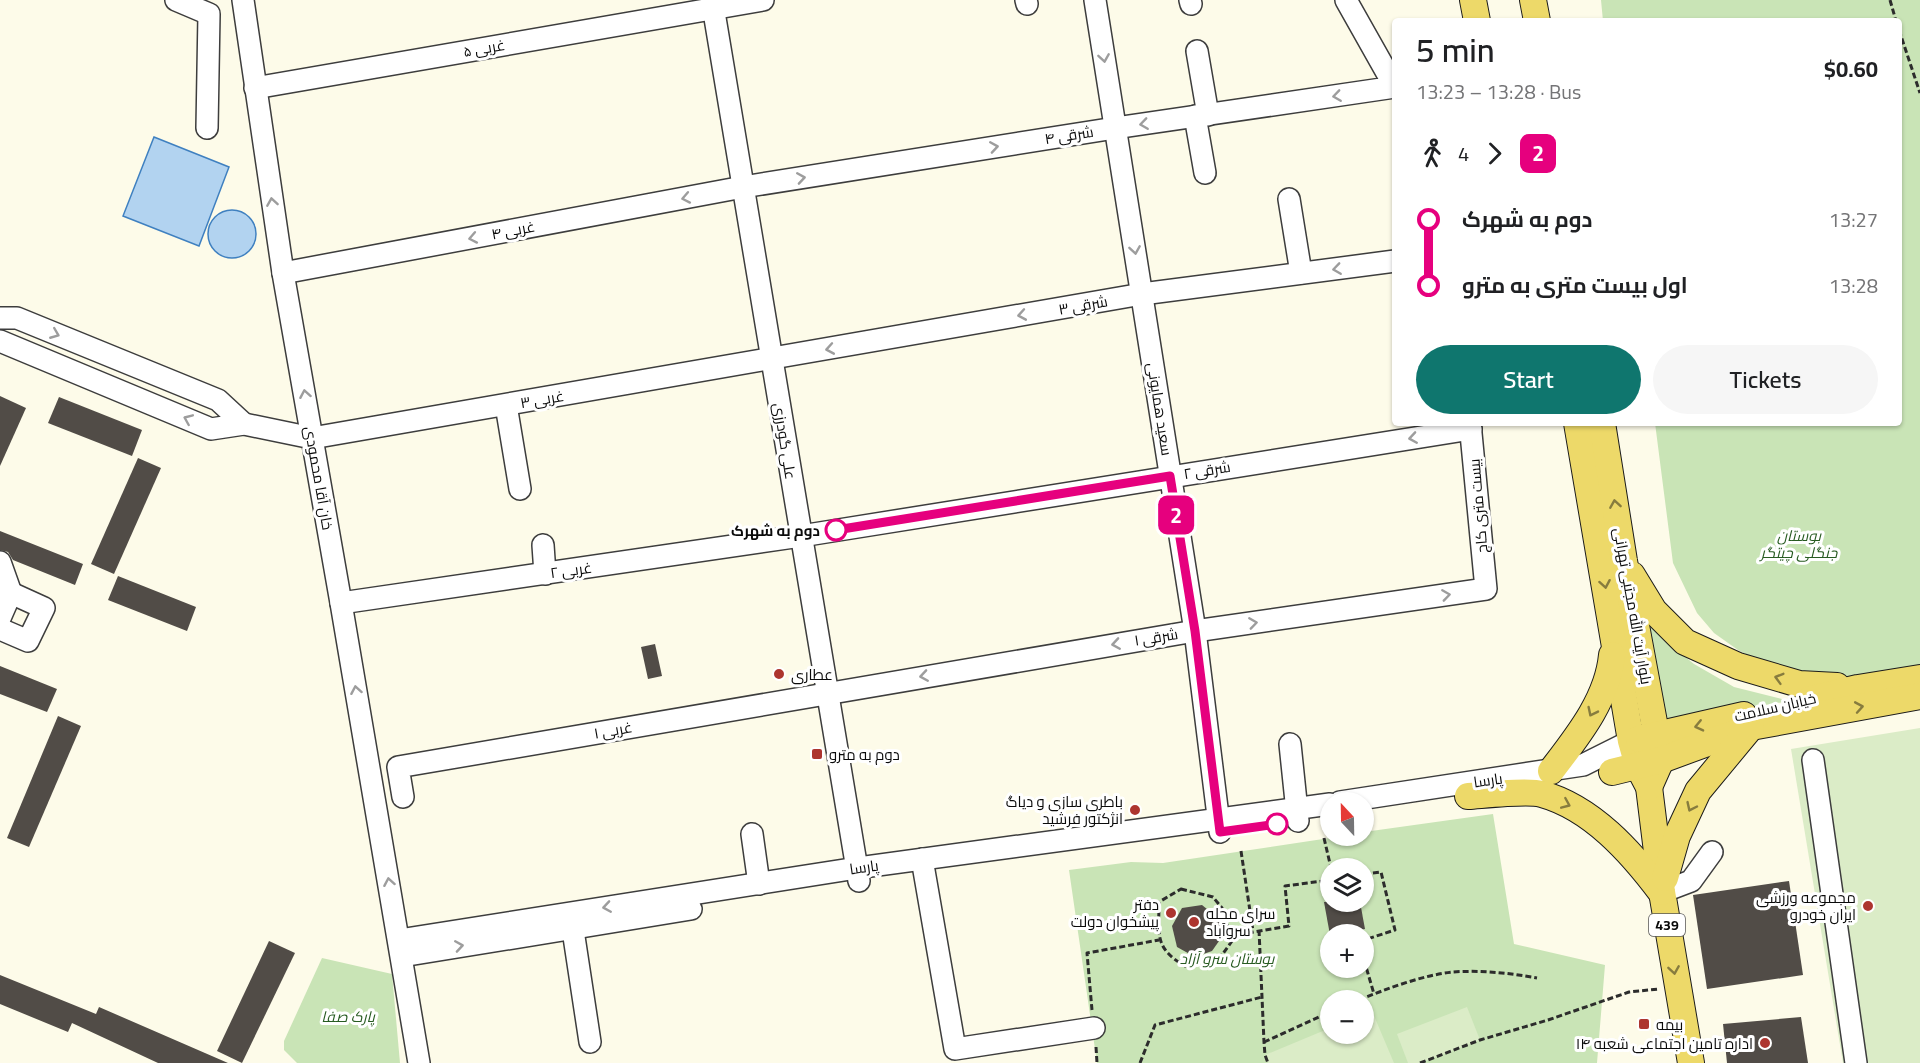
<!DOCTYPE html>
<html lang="en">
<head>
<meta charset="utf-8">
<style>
	body { margin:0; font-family:Georgia,Cairo,serif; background:#f6f6f6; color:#202124; height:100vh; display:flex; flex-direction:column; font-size:22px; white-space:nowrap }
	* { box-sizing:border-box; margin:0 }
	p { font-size:20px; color:#757577 }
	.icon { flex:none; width:33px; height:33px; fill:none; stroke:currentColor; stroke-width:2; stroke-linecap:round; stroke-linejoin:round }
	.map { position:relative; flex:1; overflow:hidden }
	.panel { position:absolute; left:1392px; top:18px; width:510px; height:408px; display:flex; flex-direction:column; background:#fff; border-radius:6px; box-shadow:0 2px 4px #0004 }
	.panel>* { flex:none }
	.badge { padding:0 12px; border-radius:9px; font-size:21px; line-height:39px }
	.needle { width:39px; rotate:338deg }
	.tools { position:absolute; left:1320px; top:792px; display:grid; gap:12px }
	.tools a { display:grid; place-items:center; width:54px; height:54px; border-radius:50%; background:#fff; box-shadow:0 2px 4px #0004; font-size:30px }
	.map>.badge { position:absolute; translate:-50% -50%; box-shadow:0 0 0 3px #fff }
	.legs { display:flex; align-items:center; gap:9px; height:66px; padding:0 24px; font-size:20px }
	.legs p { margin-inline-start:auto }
	.overview { display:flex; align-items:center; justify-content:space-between; height:102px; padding:0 24px }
	h1 { font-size:33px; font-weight:600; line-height:45px }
	.primary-button { display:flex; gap:12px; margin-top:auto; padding:12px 24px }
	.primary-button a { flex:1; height:69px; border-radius:36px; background:#0f766e; color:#fff; font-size:24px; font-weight:600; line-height:69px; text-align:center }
	.primary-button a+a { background:#f6f6f6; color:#202124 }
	ul { padding:0 24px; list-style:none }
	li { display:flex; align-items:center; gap:21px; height:66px; font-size:22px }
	li i { display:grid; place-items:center; width:9px; height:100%; margin:0 8px; background:currentColor }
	li i::after { content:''; width:15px; height:15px; margin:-8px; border:4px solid; border-radius:50%; background:#fff }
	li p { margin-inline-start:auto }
	li:first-child i { background:linear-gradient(#0000 50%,currentColor 0) }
	li:last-child i { background:linear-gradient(currentColor 50%,#0000 0) }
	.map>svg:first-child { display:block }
	.green { fill:#c9e4b6; fill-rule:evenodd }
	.pitch { fill:#dbecc7 }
	.water { fill:#b2d3f0; stroke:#3f80c0; stroke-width:1.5 }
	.building { fill:#514c47 }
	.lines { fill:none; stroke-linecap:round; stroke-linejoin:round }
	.minor-casing { stroke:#3d3d3d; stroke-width:24 }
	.major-casing { stroke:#1b1b1b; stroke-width:28 }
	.path { stroke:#2c2c2c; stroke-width:3; stroke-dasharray:6 3; stroke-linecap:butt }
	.minor { stroke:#fff; stroke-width:21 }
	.major { stroke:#edd969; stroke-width:26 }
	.oneway { stroke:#9d9d9d }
	.oneway2 { stroke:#877c3e }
	.line-1-casing { stroke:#fff; stroke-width:14 }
	.line-1 { stroke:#e6007e; stroke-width:9 }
	.stop-1-dot { fill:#fff; stroke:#e6007e; stroke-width:3 }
	.poi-dot { fill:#ad352f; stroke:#fff; stroke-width:2 }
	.labels { text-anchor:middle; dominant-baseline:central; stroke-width:6; stroke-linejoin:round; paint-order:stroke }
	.shield { fill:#fff; stroke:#545454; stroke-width:1.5 }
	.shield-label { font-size:14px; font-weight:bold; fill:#0a0a0a }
	.street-label { font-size:15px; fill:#0a0a0a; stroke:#fff }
	.stop-label { font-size:15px; font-weight:bold; fill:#0a0a0a; stroke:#fff; text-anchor:end }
	.park-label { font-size:15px; font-style:italic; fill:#275b21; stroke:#fff }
	.poi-label { font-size:15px; fill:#0a0a0a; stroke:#fff; text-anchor:start }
</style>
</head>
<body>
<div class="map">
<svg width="1920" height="1063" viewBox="0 0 1920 1063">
	<rect width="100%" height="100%" fill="#fdfbe9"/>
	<g class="green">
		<polygon points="1601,0 1920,0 1920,668 1852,681 1766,665 1738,650 1714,633 1697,613 1673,563 1655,423 1899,423 1899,21 1603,21"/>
		<polygon points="1642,604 1662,638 1694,664 1734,687 1790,701 1666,721"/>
		<path d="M 1493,814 L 1514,944 L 1605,965 L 1597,1063 L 1097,1063 L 1069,870 L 1131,862 L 1163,863 L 1343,836 L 1364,836 L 1364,832 ZM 1330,868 L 1364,868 L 1364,902 L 1330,902 ZM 1330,934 L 1364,934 L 1364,968 L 1330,968 ZM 1330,1000 L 1364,1000 L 1364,1034 L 1330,1034 Z"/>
		<polygon points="322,958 392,974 400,1063 297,1063 284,1050 284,1041"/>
	</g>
	<g class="pitch">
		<polygon points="1920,728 1920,1063 1843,1063 1791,749"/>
		<polygon points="1467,1007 1480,1040 1420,1063 1408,1063 1397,1034"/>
		<polygon points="1372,1011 1394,1063 1268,1063 1265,1055 1330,1028 1330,1034 1364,1034 1364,1015"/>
	</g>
	<g class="water">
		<polygon points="154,137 229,167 199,246 123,216"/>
		<circle cx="232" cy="234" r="24"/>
	</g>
	<g class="building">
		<polygon points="0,396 26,408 0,466"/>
		<polygon points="59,397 142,430 132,456 48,423"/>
		<polygon points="138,458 161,468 114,574 91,564"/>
		<polygon points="0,531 83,564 75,585 13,560 8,552 0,550"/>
		<polygon points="118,576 196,607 187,631 108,600"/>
		<polygon points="655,644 662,676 648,679 641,647"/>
		<polygon points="0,666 57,689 47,712 0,694"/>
		<polygon points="58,716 81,726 29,847 7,838"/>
		<polygon points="1789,881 1803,975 1707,989 1693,895"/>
		<polygon points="1324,902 1360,902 1365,929 1330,935"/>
		<polygon points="1202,905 1218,918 1224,934 1212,951 1195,957 1177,947 1172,926 1182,908"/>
		<polygon points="269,941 295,953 242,1063 217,1051"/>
		<polygon points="0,975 96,1014 99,1007 228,1063 158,1063 72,1023 68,1032 0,1004"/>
		<polygon points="1801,1017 1808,1063 1727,1063 1723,1024"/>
	</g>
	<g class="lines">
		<g class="minor-casing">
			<g id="minor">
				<polyline points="176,0 209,14 207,128"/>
				<polyline points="243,0 283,273 341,603 419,1063"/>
				<polyline points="712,0 859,881"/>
				<polyline points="1026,0 1027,4"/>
				<polyline points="1095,0 1195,631 1220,832"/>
				<polyline points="1190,0 1191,4"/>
				<polyline points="1197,51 1208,115"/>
				<polyline points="255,88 763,0"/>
				<polyline points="1195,116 1205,173"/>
				<polyline points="1289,199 1301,273"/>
				<polyline points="283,273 743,187 1115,128 1395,87 1346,0"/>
				<polyline points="0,318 17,318 218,400 244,424"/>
				<polyline points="0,341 211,429 244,424 312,438 1142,294 1395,261"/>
				<polyline points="506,405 520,489"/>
				<polyline points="543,545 545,574"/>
				<polyline points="0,562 11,593 0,618"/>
				<polyline points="341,603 801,536 1471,429"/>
				<polyline points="0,629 28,641 44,608 11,593"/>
				<polyline points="1290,744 1298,821"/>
				<polyline points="1813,760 1856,1063"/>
				<polyline points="403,797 398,767 1195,631 1486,589 1470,423"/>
				<polyline points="1340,802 1583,765 1631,741"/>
				<polyline points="752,834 759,884"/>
				<polyline points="922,859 955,1049 1094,1028"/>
				<polyline points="1662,892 1691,881 1712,852"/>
				<polyline points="571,917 590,1042"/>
				<polyline points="399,940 857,868 1330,804"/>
				<polyline points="402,956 691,909"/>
			</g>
		</g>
		<g class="major-casing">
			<g id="major">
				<polyline points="1473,0 1477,21"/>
				<polyline points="1533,0 1537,21"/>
				<polyline points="1577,423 1631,741 1638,766 1649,787 1662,892 1691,1063"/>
				<polyline points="1602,423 1624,561 1661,760 1649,787"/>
				<polyline points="1632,575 1654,611 1685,642 1738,666 1799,684 1837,686"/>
				<polyline points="1811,699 1858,688 1920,678"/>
				<polyline points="1639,739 1744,715"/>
				<path d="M 1551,771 C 1577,737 1608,699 1612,655"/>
				<polyline points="1612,772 1661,760 1751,727 1920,696"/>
				<path d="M 1468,796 C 1484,795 1528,790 1542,794 C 1592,808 1631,852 1661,892"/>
				<polyline points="1665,878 1677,836 1698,791 1751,727"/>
			</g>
		</g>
		<g class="path">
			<polyline points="1890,0 1896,21"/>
			<polyline points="1899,30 1920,93"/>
			<polyline points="1324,838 1331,868"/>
			<polyline points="1241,851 1253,931"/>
			<polyline points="1364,874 1381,872 1395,930 1364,940"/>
			<path d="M 1181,889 L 1213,897 L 1222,908 L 1232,941 L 1222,955 L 1185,966 C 1154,948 1159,935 1159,902 Z"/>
			<polyline points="1259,930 1264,1042 1265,1055 1268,1063"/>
			<polyline points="1232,941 1242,934 1289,926 1285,886 1330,880"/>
			<polyline points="1364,960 1374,994"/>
			<path d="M 1359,1000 C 1386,989 1423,975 1453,972 C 1481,970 1509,973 1537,978"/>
			<polyline points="1092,1010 1087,953 1159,940"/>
			<polyline points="1264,1042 1330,1012"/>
			<polyline points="1096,1047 1097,1063"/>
			<polyline points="1140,1063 1155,1025 1262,997"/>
			<polyline points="1420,1063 1480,1040 1548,1020 1629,992 1659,989"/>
		</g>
		<use href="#minor" class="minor"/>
		<use href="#major" class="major"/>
	</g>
	<defs><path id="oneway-chevron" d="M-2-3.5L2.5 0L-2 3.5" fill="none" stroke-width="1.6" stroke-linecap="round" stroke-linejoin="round" transform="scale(1.5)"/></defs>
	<g class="oneway">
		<use href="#oneway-chevron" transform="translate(1104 58) rotate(81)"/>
		<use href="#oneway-chevron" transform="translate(1337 96) rotate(172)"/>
		<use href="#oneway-chevron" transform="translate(1144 124) rotate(172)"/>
		<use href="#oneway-chevron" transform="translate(994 147) rotate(-9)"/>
		<use href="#oneway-chevron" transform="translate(801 178) rotate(-9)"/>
		<use href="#oneway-chevron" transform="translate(686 198) rotate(169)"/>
		<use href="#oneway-chevron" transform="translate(272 202) rotate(-99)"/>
		<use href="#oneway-chevron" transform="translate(473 238) rotate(169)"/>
		<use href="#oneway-chevron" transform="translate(1135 250) rotate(81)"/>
		<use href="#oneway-chevron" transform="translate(1337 269) rotate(172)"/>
		<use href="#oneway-chevron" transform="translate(1022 315) rotate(170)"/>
		<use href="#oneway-chevron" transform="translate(55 334) rotate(22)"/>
		<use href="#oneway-chevron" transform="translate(830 349) rotate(170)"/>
		<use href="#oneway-chevron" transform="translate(305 394) rotate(-100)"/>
		<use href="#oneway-chevron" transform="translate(188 419) rotate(-157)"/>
		<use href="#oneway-chevron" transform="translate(1413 438) rotate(171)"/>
		<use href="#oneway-chevron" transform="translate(1446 595) rotate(-8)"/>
		<use href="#oneway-chevron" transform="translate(1253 623) rotate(-8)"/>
		<use href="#oneway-chevron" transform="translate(1116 644) rotate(171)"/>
		<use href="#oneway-chevron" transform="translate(924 676) rotate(171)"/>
		<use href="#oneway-chevron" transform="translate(356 690) rotate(-100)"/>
		<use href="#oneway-chevron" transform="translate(389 882) rotate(-100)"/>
		<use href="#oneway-chevron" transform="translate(607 907) rotate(171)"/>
		<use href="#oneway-chevron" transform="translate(459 946) rotate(-9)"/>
	</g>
	<g class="oneway2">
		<use href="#oneway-chevron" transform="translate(1615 504) rotate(-99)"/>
		<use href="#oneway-chevron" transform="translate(1605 584) rotate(80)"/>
		<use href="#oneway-chevron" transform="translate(1779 678) rotate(-164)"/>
		<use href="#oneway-chevron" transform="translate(1859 707) rotate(-10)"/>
		<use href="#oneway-chevron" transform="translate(1592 712) rotate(116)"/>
		<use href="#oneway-chevron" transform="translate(1699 726) rotate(167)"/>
		<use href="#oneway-chevron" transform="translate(1566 804) rotate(23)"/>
		<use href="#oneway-chevron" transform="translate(1691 807) rotate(115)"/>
		<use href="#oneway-chevron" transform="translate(1674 970) rotate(81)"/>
	</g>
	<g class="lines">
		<g class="line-1-casing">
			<polyline id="line-1" points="836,530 1170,476 1195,631 1220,832 1277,824"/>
		</g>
		<use href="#line-1" class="line-1"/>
	</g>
	<g class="stop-1-dot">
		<circle cx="836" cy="530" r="10"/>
		<circle cx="1277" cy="824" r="10"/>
	</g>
	<g class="poi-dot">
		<circle cx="779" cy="674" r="6"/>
		<rect x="811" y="748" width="12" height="12" rx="3"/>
		<circle cx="1135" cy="810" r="6"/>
		<circle cx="1868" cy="906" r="6"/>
		<circle cx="1171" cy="913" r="6"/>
		<circle cx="1194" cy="922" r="6"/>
		<rect x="1638" y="1018" width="12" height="12" rx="3"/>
		<circle cx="1765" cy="1043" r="6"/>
	</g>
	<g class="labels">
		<rect class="shield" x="1649" y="914" width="36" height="22" rx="4.5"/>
		<g class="shield-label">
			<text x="1667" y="925">439</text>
		</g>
		<g class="street-label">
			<text transform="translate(484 48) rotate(-10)">۵ غربی</text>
			<text transform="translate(1069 135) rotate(-9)">۴ شرقی</text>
			<text transform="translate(513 230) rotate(-11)">۴ غربی</text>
			<text transform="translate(1083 305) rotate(-10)">۳ شرقی</text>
			<text transform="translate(542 399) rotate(-10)">۳ غربی</text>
			<text transform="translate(1160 409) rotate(81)">سعید همایونی</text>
			<text transform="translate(785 441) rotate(81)">علی گودرزی</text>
			<text transform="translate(1207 470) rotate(-9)">۲ شرقی</text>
			<text transform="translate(319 478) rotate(80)">خان آقا محمودی</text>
			<text transform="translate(1478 506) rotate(-95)">بیست متری کاج</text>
			<text transform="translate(571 570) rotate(-8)">۲ غربی</text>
			<text transform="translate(1633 606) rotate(80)">بلوار آیت الله مجتبی تهرانی</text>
			<text transform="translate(1156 637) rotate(-9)">۱ شرقی</text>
			<text transform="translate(1775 707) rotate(-13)">خیابان سلامت</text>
			<text transform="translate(613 730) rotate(-10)">۱ غربی</text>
			<text transform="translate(1488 780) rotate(-8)">پارسا</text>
			<text transform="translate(864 867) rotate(-8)">پارسا</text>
		</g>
		<g class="stop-label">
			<text x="820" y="530">دوم به شهرک</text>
		</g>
		<g class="park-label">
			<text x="1799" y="535">بوستان<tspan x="1799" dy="17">جنگلی چیتگر</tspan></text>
			<text x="1227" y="958">بوستان سرو آزاد</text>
			<text x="348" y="1016">پارک صفا</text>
		</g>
		<g class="poi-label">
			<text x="791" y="674">عطاری</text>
			<text x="829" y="754">دوم به مترو</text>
			<text x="1123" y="801" text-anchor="end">باطری سازی و دیاگ<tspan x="1123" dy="17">انژکتور فرشید</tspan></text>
			<text x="1856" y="897" text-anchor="end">مجموعه ورزشی<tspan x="1856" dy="17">ایران خودرو</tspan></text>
			<text x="1159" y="904" text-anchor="end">دفتر<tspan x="1159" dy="17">پیشخوان دولت</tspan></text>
			<text x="1206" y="913">سرای محله<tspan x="1206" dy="17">سروآباد</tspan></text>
			<text x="1656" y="1024">بیمه</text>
			<text x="1753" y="1043" text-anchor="end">اداره تامین اجتماعی شعبه ۱۴</text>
		</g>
	</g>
</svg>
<div class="tools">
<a><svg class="needle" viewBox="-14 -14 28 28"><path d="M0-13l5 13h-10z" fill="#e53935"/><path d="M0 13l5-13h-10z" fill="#757577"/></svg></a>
<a><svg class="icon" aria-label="layers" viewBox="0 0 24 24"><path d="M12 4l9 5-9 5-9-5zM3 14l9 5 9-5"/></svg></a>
<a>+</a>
<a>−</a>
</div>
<b class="badge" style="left:1176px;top:515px;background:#e6007e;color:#fff">2</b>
<section class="panel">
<div class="overview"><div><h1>5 min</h1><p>13:23 – 13:28 · Bus</p></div><b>$0.60</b></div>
<div class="legs"><svg class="icon" aria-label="walk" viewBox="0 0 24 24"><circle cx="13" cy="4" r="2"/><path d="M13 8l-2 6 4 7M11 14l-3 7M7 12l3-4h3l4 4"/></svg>4<svg class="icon" aria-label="forward" viewBox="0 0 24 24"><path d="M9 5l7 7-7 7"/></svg><b class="badge" style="background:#e6007e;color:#fff">2</b></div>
<ul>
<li><i style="color:#e6007e"></i><b>دوم به شهرک</b><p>13:27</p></li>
<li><i style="color:#e6007e"></i><b>اول بیست متری به مترو</b><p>13:28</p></li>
</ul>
<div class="primary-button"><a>Start</a><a>Tickets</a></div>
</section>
</div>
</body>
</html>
